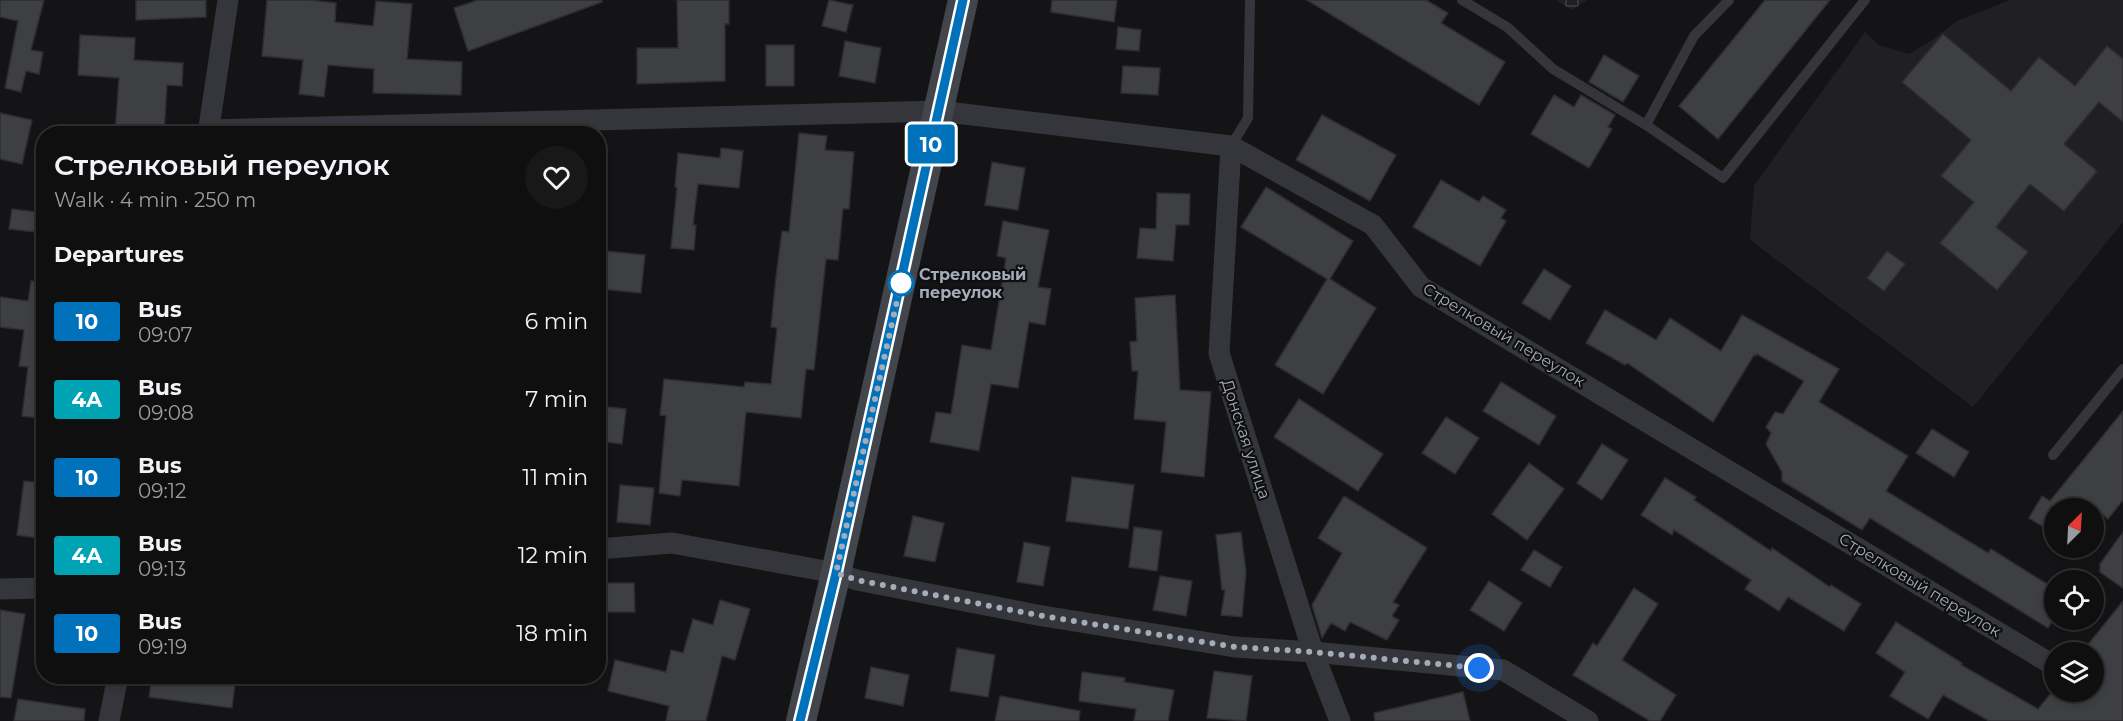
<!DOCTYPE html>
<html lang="en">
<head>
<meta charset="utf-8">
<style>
	body { margin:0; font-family:Montserrat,sans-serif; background:#181819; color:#f1f3f6; height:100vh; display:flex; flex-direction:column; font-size:22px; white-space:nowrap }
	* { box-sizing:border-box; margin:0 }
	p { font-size:20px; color:#9b9c9f }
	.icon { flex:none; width:33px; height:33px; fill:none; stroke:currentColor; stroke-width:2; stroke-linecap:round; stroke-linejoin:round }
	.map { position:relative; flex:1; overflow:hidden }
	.sheet { position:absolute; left:36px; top:126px; width:570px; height:558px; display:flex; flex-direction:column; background:#0f0f10; border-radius:24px; box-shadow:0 3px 9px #0003,0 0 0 2px #2f2f30 }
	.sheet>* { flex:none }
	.badge { padding:0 12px; border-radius:4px; font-size:21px; line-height:39px }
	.needle { width:39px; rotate:24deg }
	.buttons { position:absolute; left:2044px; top:498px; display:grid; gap:12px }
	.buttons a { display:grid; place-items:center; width:60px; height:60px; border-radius:50%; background:#0f0f10; box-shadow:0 3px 9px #0003,0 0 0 2px #2f2f30; font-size:30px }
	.you { position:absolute; width:30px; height:30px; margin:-15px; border:4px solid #fff; border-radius:50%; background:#1a73e8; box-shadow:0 0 0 9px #1a73e833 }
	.map>.badge { position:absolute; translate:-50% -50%; box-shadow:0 0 0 3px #fff }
	h2 { padding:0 18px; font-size:22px; line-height:54px }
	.round { display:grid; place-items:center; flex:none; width:63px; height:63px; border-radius:32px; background:#181819 }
	.headline { display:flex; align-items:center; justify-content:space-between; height:102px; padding:0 18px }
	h1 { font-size:28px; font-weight:600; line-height:45px }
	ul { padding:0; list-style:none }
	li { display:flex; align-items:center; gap:18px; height:78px; padding:0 18px }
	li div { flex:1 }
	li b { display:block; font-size:22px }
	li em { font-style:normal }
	li .badge { min-width:66px; font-weight:700; text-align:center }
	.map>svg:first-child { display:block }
	.built { fill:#202023 }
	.industrial { fill:url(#industrial-grid) }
	.building { fill:#3e3f43; stroke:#2e2e32; stroke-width:1.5 }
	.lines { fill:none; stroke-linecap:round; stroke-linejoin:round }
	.lane { stroke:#35363b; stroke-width:10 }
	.street { stroke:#35363b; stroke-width:21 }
	.secondary { stroke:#43454c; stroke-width:30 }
	.line-casing { stroke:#fff; stroke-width:14 }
	.line { stroke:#0072bc; stroke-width:9 }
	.walk { stroke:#a5acb7; stroke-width:6; stroke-dasharray:0 10.8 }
	.stop-dot { fill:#fff; stroke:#0072bc; stroke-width:3 }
	.labels { text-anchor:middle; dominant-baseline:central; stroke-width:4.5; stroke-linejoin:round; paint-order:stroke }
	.stop-label { font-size:16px; font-weight:bold; fill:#a5acb7; stroke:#0f0f11; text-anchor:start }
	.street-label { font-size:16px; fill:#a5acb7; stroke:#0f0f11 }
</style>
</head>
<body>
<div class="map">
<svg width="2123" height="721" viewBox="0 0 2123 721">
	<defs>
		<pattern id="industrial-grid" width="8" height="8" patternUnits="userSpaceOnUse" patternTransform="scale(1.5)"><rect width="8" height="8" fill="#202023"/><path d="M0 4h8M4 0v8" fill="none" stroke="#3d3e41"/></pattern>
	</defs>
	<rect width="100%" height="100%" fill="#141416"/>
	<polygon class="built" points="2010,0 2123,0 2123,222 1973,407 1750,240 1754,185 1865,32 1879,45 1909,54 1932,40 1955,22"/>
	<polygon class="industrial" points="1556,0 1587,0 1572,10"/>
	<g class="building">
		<polygon points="0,0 44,0 31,50 43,52 39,74 26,71 21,92 5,88 18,21 0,17"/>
		<polygon points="136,0 206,0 206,17 136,20"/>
		<polygon points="267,0 309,0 336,3 335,22 373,26 376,1 412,4 407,59 462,62 461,95 373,93 374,69 328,65 324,97 299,94 303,60 262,56"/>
		<polygon points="478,0 602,0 602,2 468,51 454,8"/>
		<polygon points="677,0 729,0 729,24 725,24 725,81 637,84 637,48 678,48"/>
		<polygon points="829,0 853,5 846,32 822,26"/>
		<polygon points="1052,0 1117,0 1114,22 1051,12"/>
		<polygon points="1307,0 1426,0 1448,13 1441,23 1505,62 1479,105"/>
		<polygon points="1765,0 1830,0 1718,139 1679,106"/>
		<polygon points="1118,27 1141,30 1139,51 1116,49"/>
		<polygon points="1943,34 2011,91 2039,57 2075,86 2107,46 2123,59 2123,122 2099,102 2064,144 2097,171 2064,211 2030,184 1996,227 2028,252 1997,290 1940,243 1974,202 1941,176 1971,140 1902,82"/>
		<polygon points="80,35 135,38 134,60 183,63 182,86 167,85 164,134 115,134 119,78 78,75"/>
		<polygon points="845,41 881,48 875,83 839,76"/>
		<rect x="766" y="45" width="28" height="41"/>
		<polygon points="1604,55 1639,76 1623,102 1589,82"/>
		<polygon points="1123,66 1160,68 1158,95 1121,93"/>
		<polygon points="1554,95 1574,107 1581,95 1615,115 1608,127 1612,129 1589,168 1531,134"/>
		<polygon points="0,113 32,120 22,164 0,159"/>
		<polygon points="1322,115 1396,155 1370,201 1296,160"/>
		<polygon points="799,133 827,136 825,150 854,152 849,209 843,209 838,260 826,259 814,370 806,369 801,418 746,412 739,486 682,480 680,496 659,493 666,416 660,415 664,379 744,387 745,382 771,384 777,328 771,327 776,277 782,231 789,232"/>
		<polygon points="721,148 743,151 739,188 698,184 693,225 696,225 694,250 671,248 677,188 675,187 678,153 720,158"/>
		<polygon points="992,162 1025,168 1018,210 985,205"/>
		<polygon points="1441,180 1479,202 1483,196 1506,210 1501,218 1506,221 1480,266 1413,227"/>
		<polygon points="1266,187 1353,241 1330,279 1376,308 1323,394 1275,365 1327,279 1241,227"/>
		<polygon points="1157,193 1190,194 1189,225 1176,225 1173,261 1137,258 1140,228 1156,229"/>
		<polygon points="12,209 44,213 44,233 9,229"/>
		<polygon points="1003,221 1049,230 1038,287 1051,289 1045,325 1029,322 1018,388 991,384 979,451 930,442 936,412 951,414 962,345 991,350 1006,258 997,256"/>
		<polygon points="605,251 645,255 641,293 601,289"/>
		<polygon points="1887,251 1905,264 1884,291 1867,278"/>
		<polygon points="1544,269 1571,286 1550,320 1522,303"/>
		<polygon points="31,281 44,282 44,419 22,416 28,367 19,366 24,330 0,327 0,297 28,301"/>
		<polygon points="1175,295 1180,390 1211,392 1204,477 1161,472 1166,422 1134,419 1138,371 1132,371 1130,342 1137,341 1135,298"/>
		<polygon points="1605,310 1656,340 1670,318 1721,351 1742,315 1839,369 1819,402 1908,456 1886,491 1988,553 1991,549 2055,589 2055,617 2048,628 1870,518 1862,530 1782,481 1782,472 1766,444 1771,433 1766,427 1775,412 1783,414 1804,381 1757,354 1756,356 1754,355 1713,422 1627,363 1625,365 1586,343"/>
		<polygon points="1501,382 1556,416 1539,445 1483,411"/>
		<polygon points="1299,399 1383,454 1358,491 1274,437"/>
		<polygon points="598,406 626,409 622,444 598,441"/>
		<polygon points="2123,411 2123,500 2108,519 2095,508 2055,508 2055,534 2029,518 2042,496 2050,501"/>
		<polygon points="1446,417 1479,438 1455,474 1422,453"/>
		<polygon points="1932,429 1969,452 1954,477 1916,453"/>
		<polygon points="1602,444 1628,460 1602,500 1577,483"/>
		<polygon points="1529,463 1564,489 1527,540 1492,514"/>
		<polygon points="1072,477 1134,485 1128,529 1066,521"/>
		<polygon points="1665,478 1696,497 1694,500 1771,551 1772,548 1830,587 1831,585 1861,604 1844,631 1788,597 1779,611 1745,589 1751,580 1674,530 1672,535 1641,515"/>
		<polygon points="24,481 44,483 44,539 17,535"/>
		<polygon points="620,485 654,488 650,525 617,522"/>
		<polygon points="1344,496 1427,548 1393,602 1399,605 1392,616 1399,620 1387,640 1350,622 1345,631 1331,623 1322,638 1312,605 1342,553 1318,538"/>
		<polygon points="913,516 944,523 935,562 904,556"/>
		<polygon points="1134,527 1162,531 1157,571 1129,567"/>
		<polygon points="1241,532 1246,572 1242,617 1221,615 1225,590 1222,590 1216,535"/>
		<polygon points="2123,532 2123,588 2100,572 2100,564"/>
		<polygon points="1024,542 1050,547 1043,586 1017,582"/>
		<polygon points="1534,550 1562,567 1550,587 1521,570"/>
		<polygon points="1160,576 1192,581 1186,616 1153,610"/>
		<polygon points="1489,581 1522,603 1504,631 1470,610"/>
		<polygon points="603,583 634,583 635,612 604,612"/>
		<polygon points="1634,588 1658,604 1622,660 1676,695 1660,721 1650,721 1573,675 1593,643 1597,646"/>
		<polygon points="720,600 750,609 735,660 722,656 706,721 666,721 669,706 608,691 615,660 666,672 671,650 683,653 693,619 713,625"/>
		<polygon points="2123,601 2123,721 1989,721 1943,695 1928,719 1890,696 1905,672 1876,653 1896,622 1962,663 1961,665 2038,709 2052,692 2094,692 2094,652 2082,652"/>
		<polygon points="0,610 25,614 11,698 0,697"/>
		<polygon points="957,648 995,655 988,697 950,691"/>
		<polygon points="871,667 909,675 903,706 865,698"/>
		<polygon points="1214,671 1252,676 1246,721 1207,718"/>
		<polygon points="1082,672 1125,678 1124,682 1174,690 1168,721 1134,721 1136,709 1079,701"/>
		<polygon points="152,676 236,676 232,708 149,697"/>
		<polygon points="1463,692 1470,721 1375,721 1374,713"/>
		<polygon points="1000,696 1080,711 1079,721 995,721"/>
		<polygon points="18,699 85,709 84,721 14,721"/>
	</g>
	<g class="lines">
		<g class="lane">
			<polyline points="1462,0 1507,27 1553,69 1646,125 1694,36 1729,0"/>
			<polyline points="1646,125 1723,178 1865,0"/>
			<polyline points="1231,146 1248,118 1250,0"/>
			<polyline points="2053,455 2123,369"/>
		</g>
		<g class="street">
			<polyline points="209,130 939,111 1231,146 1373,225 1421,287 2053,665"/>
			<polyline points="208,134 228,0"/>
			<polyline points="1231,146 1219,353 1313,652 1340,721"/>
			<polyline points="598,549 672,543 836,573 857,580 1037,615 1235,647 1313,652 1503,670 1588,721"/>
			<polyline points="0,589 44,588"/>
			<polyline points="109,721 118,676"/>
		</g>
		<polyline class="secondary" points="801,721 836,573 963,0"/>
	</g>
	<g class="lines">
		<g class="line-casing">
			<polyline id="line" points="800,721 836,573 963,0"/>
		</g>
		<use href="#line" class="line"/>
		<polyline class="walk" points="901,283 836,573 857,580 1037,615 1235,647 1313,652 1479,668"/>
	</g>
	<circle class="stop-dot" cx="901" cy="283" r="12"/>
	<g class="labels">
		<g class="stop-label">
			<text x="919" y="274">Стрелковый<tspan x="919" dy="18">переулок</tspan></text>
		</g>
		<g class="street-label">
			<text transform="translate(1504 335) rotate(31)">Стрелковый переулок</text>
			<text transform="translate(1246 439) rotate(72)">Донская улица</text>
			<text transform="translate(1920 585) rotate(31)">Стрелковый переулок</text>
		</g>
	</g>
</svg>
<div class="buttons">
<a><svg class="needle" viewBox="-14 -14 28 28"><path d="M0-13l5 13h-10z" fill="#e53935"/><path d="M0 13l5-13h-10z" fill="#9b9c9f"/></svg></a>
<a><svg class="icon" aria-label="locate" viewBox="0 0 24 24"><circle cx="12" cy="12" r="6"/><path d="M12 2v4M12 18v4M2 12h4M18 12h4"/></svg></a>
<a><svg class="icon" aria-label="layers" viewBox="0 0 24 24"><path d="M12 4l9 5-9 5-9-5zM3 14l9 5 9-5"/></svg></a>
</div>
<div class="you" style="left:1479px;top:668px"></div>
<b class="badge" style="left:931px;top:144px;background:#0072bc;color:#fff">10</b>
<section class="sheet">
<div class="headline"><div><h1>Стрелковый переулок</h1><p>Walk · 4 min · 250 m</p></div><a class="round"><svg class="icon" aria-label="heart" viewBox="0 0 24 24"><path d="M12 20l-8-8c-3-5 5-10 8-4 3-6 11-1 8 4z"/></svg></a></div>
<h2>Departures</h2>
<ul>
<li><span class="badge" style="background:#0072bc;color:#fff">10</span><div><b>Bus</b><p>09:07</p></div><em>6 min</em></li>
<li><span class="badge" style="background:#00a3b4;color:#fff">4А</span><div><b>Bus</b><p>09:08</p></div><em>7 min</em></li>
<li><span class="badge" style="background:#0072bc;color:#fff">10</span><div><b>Bus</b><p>09:12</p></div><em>11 min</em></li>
<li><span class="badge" style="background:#00a3b4;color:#fff">4А</span><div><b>Bus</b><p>09:13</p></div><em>12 min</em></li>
<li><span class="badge" style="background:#0072bc;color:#fff">10</span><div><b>Bus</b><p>09:19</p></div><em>18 min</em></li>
</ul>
</section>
</div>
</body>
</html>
